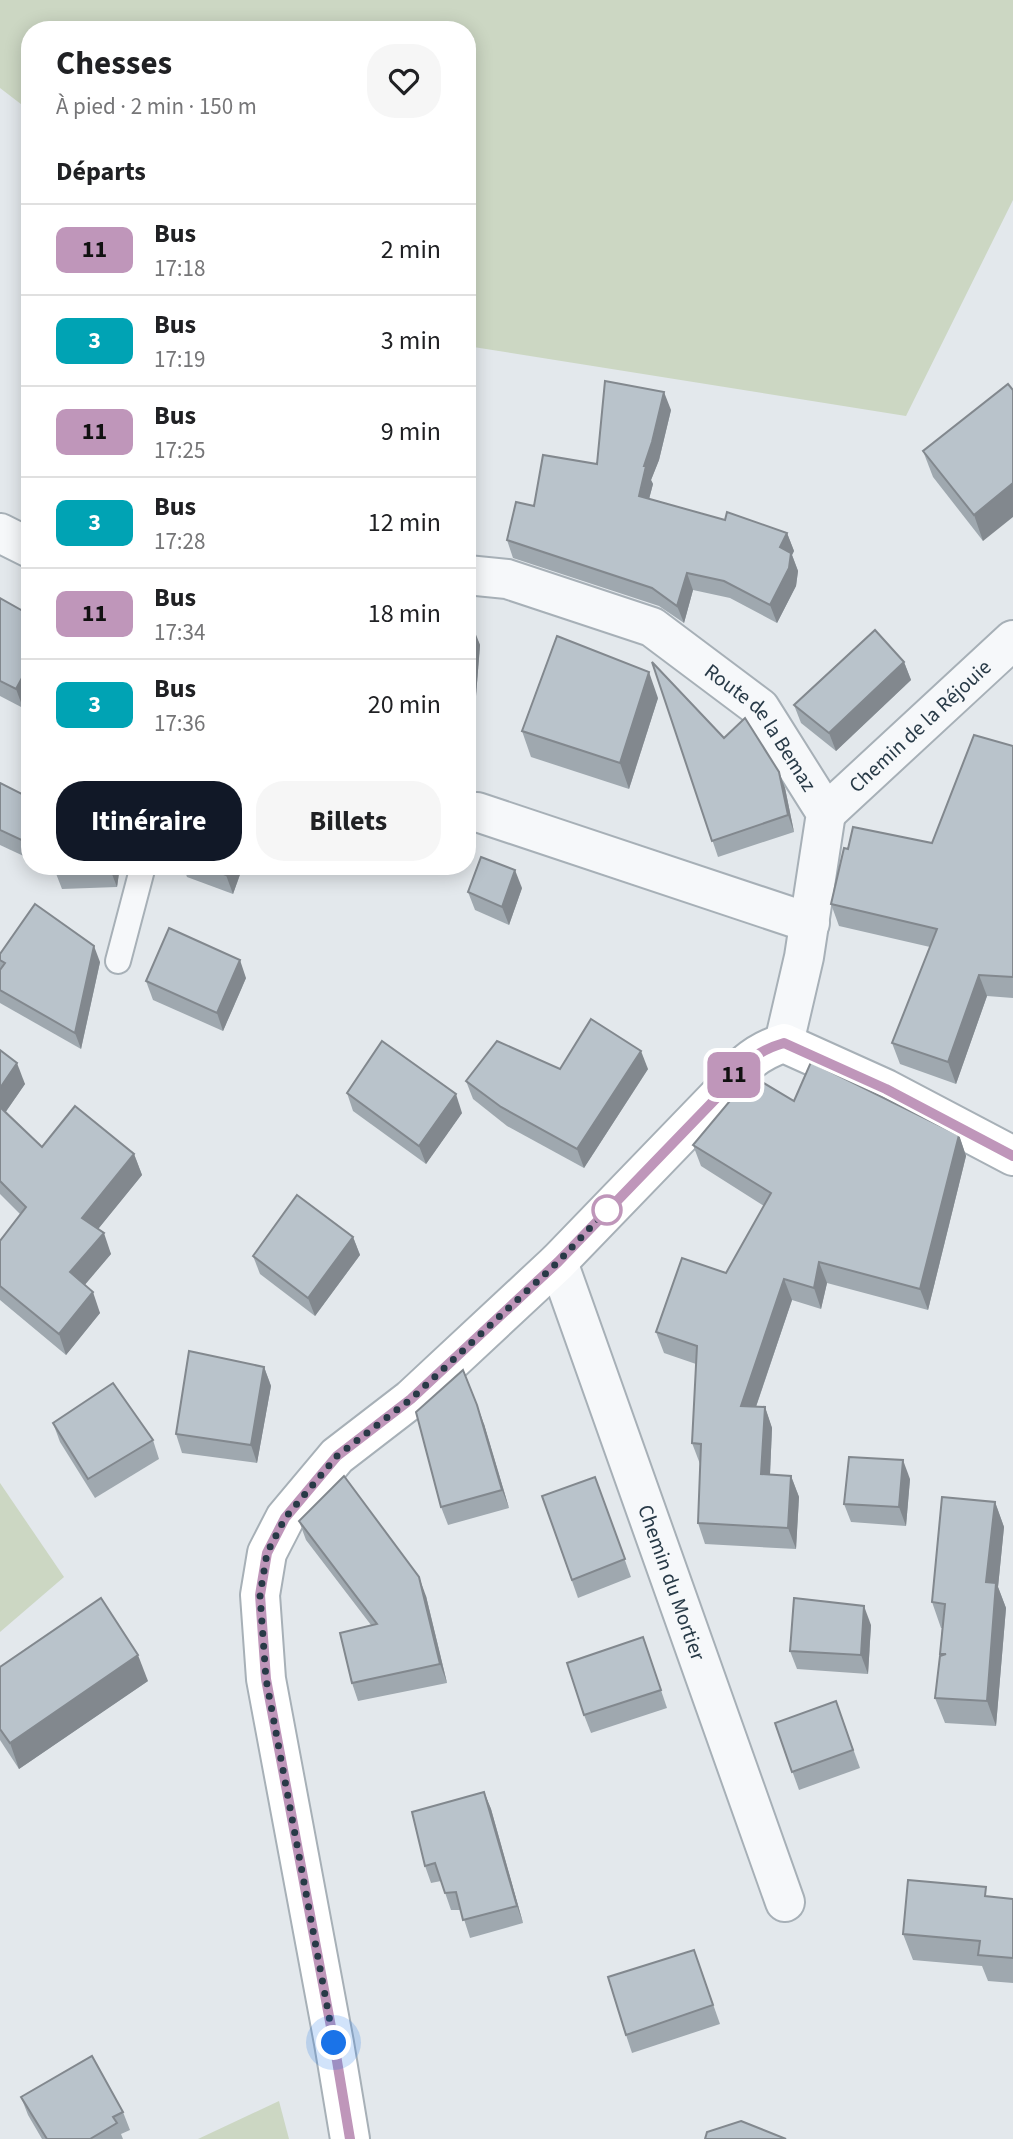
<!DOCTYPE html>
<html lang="fr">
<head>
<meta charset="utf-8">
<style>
	body { margin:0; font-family:"Source Sans 3",sans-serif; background:#f6f6f6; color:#202124; height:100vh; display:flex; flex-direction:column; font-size:26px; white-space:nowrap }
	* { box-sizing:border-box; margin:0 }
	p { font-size:23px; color:#757577 }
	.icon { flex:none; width:38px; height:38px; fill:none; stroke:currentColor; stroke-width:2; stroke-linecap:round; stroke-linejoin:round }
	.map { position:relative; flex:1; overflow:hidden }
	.side { position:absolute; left:21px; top:21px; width:455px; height:854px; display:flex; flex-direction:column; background:#fff; border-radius:28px; box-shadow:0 4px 18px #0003 }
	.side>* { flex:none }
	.badge { padding:0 14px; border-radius:10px; font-size:24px; line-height:46px }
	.you { position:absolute; width:35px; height:35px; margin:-18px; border:5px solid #fff; border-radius:50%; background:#1a73e8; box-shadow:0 0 0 10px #1a73e833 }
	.map>.badge { position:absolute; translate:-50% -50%; box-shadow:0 0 0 4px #fff }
	h2 { padding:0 35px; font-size:26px; line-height:63px }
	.round { display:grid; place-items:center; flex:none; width:74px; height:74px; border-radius:28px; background:#f6f6f6 }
	.head { display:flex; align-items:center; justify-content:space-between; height:119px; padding:0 35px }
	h1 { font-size:33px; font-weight:700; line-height:52px }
	.primary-button { display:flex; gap:14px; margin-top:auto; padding:14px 35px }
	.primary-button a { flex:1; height:80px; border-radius:28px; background:#111827; color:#fff; font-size:28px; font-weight:700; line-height:80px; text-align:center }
	.primary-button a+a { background:#f6f6f6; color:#202124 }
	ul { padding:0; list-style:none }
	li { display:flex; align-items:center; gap:21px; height:91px; padding:0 35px; border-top:2px solid #e0e0e0 }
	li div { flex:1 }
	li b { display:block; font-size:26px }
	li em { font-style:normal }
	li .badge { min-width:77px; font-weight:700; text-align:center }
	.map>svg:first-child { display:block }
	.green { fill:#ccd7c3 }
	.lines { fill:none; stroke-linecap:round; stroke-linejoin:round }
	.lane-casing { stroke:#a7b0b7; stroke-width:28 }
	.street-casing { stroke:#a7b0b7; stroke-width:42 }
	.secondary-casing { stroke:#a7b0b7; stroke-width:42 }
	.lane { stroke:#f6f8fa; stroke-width:24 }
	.street { stroke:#f6f8fa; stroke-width:38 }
	.secondary { stroke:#fff; stroke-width:38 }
	.wall { fill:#9fa8af }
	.shaded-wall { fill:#82888e }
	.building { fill:#b9c3cb; stroke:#82888e; stroke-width:2 }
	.line-casing { stroke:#fff; stroke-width:16 }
	.line { stroke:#bf96ba; stroke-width:10 }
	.walk { stroke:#283a47; stroke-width:7; stroke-dasharray:0 12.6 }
	.stop-dot { fill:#fff; stroke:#bf96ba; stroke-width:3.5 }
	.labels { text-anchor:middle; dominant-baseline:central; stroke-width:5; stroke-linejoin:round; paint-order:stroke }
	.street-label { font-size:21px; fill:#283a47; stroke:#f3f7f9 }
</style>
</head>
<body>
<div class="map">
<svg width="1013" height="2139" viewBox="0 0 1013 2139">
	<rect width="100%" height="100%" fill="#e3e8ec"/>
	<g class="green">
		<polygon points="0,0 1013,0 1013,200 906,416 467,346 467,30 30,30 30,111 0,88"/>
		<polygon points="0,1483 64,1577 0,1632"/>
		<polygon points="279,2101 289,2139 198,2139"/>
	</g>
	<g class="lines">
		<g class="lane-casing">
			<polyline id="lane" points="118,961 143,866"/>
		</g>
		<g class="street-casing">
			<g id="street">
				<polyline points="0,533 30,548"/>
				<path id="s1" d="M 467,575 L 507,579 L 652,627 L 760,708 L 826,813 L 804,957 L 784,1043"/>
				<polyline points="477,812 810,923"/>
				<path id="s2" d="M 826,813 L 1013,640"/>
				<path id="s3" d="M 558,1262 L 785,1902"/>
			</g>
		</g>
		<g class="secondary-casing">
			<path id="secondary" d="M 350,2139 L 334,2043 L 266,1679 L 260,1595 L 267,1553 L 285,1518 L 337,1456 L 411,1399 L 558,1262 L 727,1087 C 740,1065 759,1051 784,1043 L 886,1089 L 1013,1156"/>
		</g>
		<use href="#lane" class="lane"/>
		<use href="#street" class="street"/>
		<use href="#secondary" class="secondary"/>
	</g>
	<g class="wall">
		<polygon points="1008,384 983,541 933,477 923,451"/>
		<polygon points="671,410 659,460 651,480 653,484 649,499 725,520 787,533 794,551 792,555 798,571 796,586 777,623 730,598 693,590 684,623 659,606 513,558 507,540 534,506 597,464"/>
		<polygon points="0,598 23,708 0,696"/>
		<polygon points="467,618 480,645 471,759 467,758"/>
		<polygon points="652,662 724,738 779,772 785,788 794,832 718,857"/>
		<polygon points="904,662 911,680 836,751 801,723 794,705"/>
		<polygon points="658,698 629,789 531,757 522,731"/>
		<polygon points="1013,746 1013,998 987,996 956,1084 900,1064 892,1043 930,947 839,926 831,904 848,849 932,843"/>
		<polygon points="0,784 30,798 30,859 0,845"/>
		<polygon points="45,866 120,866 117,887 62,889 55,871"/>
		<polygon points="183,866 243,866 233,894 187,877"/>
		<polygon points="522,888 509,925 475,910 468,892"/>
		<polygon points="0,954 100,962 81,1049 0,1003"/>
		<polygon points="246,978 223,1031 153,1000 146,981"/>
		<polygon points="0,1050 25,1084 5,1113 42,1147 134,1154 142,1175 98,1229 111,1254 84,1285 100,1313 66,1355 0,1300 0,1241 21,1215 0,1194"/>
		<polygon points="560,1069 648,1069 584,1168 507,1126 473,1099 466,1081"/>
		<polygon points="347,1093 462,1113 426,1164 353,1111"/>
		<polygon points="794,1101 959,1135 966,1156 928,1310 827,1283 821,1309 792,1300 756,1407 765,1407 772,1428 770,1475 791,1476 799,1497 796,1549 705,1544 698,1523 700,1464 692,1443 696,1364 664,1353 656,1332 726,1273 764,1206 701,1166 693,1145"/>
		<polygon points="353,1237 360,1255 315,1316 260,1274 253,1256"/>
		<polygon points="264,1367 271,1386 257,1463 182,1453 176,1434"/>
		<polygon points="53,1423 153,1440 159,1459 95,1498 60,1442"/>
		<polygon points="484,1424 509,1508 448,1525 441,1507"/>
		<polygon points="595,1477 631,1577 578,1598 542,1496"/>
		<polygon points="910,1479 906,1526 851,1522 844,1504"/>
		<polygon points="995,1502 1004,1527 998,1587 1006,1608 996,1726 945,1723 935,1698 941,1656 940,1654 942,1628 941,1628 932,1602"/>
		<polygon points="299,1521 426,1596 447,1683 358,1701 352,1683 371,1625 306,1540"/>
		<polygon points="871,1625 868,1674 797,1669 790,1651"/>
		<polygon points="643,1637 667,1708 591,1733 584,1715"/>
		<polygon points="0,1667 148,1681 19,1769 0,1740"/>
		<polygon points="836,1701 860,1768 799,1790 775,1723"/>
		<polygon points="484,1792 491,1809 523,1923 470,1938 461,1910 451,1910 441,1881 431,1883 425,1866"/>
		<polygon points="989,1897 1013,1899 1013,1983 988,1981 982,1966 913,1960 903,1934"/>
		<polygon points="694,1950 720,2024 632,2053 626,2035"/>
		<polygon points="21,2097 123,2112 130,2130 121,2134 123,2139 42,2139 28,2115"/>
	</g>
	<g class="shaded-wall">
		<polygon points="664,392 671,410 659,460 651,480 653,484 645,514 639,496 644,466"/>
		<polygon points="1013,483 1013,517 983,541 974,515"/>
		<polygon points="787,533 794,551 792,555 798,571 796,586 777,623 770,605 780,547"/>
		<polygon points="687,573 693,590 684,623 677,606"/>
		<polygon points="470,619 480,645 471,759 467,749 467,657"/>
		<polygon points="904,662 911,680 836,751 829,733"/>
		<polygon points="30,663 30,694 23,708 16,689"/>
		<polygon points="649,672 658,698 629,789 620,763"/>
		<polygon points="779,772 785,788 794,832 788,815"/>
		<polygon points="110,866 120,866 117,887 110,869"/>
		<polygon points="229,866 243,866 233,894 226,875"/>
		<polygon points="515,870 522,888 509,925 502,907"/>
		<polygon points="94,946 100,962 81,1049 75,1033"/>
		<polygon points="240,960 246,978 223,1031 217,1013"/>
		<polygon points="979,975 987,996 956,1084 948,1062"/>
		<polygon points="641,1051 648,1069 584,1168 577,1149"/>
		<polygon points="17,1063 25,1084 0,1120 0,1088"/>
		<polygon points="456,1094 462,1113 426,1164 419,1146"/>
		<polygon points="959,1135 966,1156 928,1310 920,1289"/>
		<polygon points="134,1154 142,1175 90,1239 82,1218"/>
		<polygon points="104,1233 111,1254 78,1293 70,1272"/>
		<polygon points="353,1237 360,1255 315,1316 308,1298"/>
		<polygon points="819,1262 827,1283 821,1309 814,1288"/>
		<polygon points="784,1279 792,1300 749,1427 741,1406"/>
		<polygon points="93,1292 100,1313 66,1355 59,1334"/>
		<polygon points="264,1367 271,1386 257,1463 251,1445"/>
		<polygon points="477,1405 484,1424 509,1508 502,1490"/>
		<polygon points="765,1407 772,1428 769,1496 761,1474"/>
		<polygon points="903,1460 910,1479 906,1526 899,1507"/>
		<polygon points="791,1476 799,1497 796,1549 788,1528"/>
		<polygon points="995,1502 1004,1527 998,1587 1006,1608 996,1726 987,1701 986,1582"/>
		<polygon points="419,1577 426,1596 447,1683 440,1664"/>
		<polygon points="864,1606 871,1625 868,1674 861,1655"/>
		<polygon points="138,1655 148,1681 19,1769 10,1743"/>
		<polygon points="484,1792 491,1809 523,1923 517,1906"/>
	</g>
	<g class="building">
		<polygon points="605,381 664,392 652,442 644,466 646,466 639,496 725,520 727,512 787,533 780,547 791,553 789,568 770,605 724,581 687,573 677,606 652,588 507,540 516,502 534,506 543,455 597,464"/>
		<polygon points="1008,384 1013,390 1013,483 974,515 923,451"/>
		<polygon points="0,598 30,615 30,663 16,689 0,681"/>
		<polygon points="467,618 470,619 467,657"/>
		<polygon points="875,630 904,662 829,733 794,705"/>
		<polygon points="557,636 649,672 620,763 522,731"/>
		<polygon points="652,662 724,738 745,718 779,772 788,815 712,841"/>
		<polygon points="974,735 1013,746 1013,977 979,975 948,1062 892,1043 937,929 831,904 844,848 848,849 853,827 932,843"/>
		<polygon points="0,783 30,798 30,844 0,830"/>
		<polygon points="481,857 515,870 502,907 468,892"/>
		<polygon points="58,866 110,866 110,869 55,870"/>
		<polygon points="202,866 229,866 226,875"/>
		<polygon points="35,904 94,946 75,1033 0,990 0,970 5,963 0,960 0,954"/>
		<polygon points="169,928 240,960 217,1013 146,981"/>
		<polygon points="591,1019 641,1051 577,1149 501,1107 466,1081 497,1041 560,1069"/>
		<polygon points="382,1041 456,1094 419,1146 347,1093"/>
		<polygon points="0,1050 17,1063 0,1088"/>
		<polygon points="811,1062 959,1135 920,1289 819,1262 814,1288 784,1279 741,1406 765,1407 761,1474 791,1476 788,1528 698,1523 701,1444 692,1443 697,1346 656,1332 682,1258 726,1273 771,1193 693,1145 744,1084 756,1086 762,1082 794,1101"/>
		<polygon points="75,1106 134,1154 82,1218 104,1233 70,1272 93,1292 59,1334 0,1286 0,1241 26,1207 0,1181 0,1107 42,1147"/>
		<polygon points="297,1195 353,1237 308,1298 253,1256"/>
		<polygon points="189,1351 264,1367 251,1445 176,1434"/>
		<polygon points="463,1370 477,1405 502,1490 441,1507 416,1412"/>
		<polygon points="113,1383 153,1440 88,1479 53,1423"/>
		<polygon points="849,1457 903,1460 899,1507 844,1504"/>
		<polygon points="344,1476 419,1577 440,1664 352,1683 340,1633 377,1624 299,1521"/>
		<polygon points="595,1477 625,1559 572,1580 542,1496"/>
		<polygon points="942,1497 995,1502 986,1582 996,1583 987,1701 935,1698 940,1656 946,1654 940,1654 945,1604 932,1602"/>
		<polygon points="101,1598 138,1655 10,1743 0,1729 0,1667"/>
		<polygon points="794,1598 864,1606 861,1655 790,1651"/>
		<polygon points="643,1637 661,1690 584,1715 567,1663"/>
		<polygon points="836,1701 853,1750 792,1772 775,1723"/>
		<polygon points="484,1792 517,1906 463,1920 456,1892 445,1893 435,1863 425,1866 412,1812"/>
		<polygon points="908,1880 986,1887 985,1896 1013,1899 1013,1958 978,1955 980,1941 903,1934"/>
		<polygon points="694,1950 713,2005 626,2035 608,1977"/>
		<polygon points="92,2056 123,2112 113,2117 117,2123 90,2139 47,2139 21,2097"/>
		<polygon points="741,2121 786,2139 705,2139 707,2132"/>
	</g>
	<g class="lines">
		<g class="line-casing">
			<path id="line" d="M 350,2139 L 334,2043 L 266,1679 L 260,1595 L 267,1553 L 285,1518 L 337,1456 L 411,1399 L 558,1262 L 727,1087 C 740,1065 759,1050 784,1043 L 886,1089 L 1013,1156"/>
		</g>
		<use href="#line" class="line"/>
		<polyline class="walk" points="334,2043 266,1679 260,1595 267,1553 285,1518 337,1456 411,1399 558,1262 607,1210"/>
	</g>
	<circle class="stop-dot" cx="607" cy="1210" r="14"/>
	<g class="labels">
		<g class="street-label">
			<text stroke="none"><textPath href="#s2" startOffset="128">Chemin de la Réjouie</textPath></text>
			<text stroke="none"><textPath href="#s1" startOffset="343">Route de la Bemaz</textPath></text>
			<text stroke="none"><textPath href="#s3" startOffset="340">Chemin du Mortier</textPath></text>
		</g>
	</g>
</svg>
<div class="you" style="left:334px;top:2043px"></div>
<b class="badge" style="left:734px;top:1075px;background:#bf96ba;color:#111">11</b>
<section class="side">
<div class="head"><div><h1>Chesses</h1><p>À pied · 2 min · 150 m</p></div><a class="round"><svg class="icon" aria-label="heart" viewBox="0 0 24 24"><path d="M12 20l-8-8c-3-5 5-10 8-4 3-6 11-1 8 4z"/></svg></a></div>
<h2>Départs</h2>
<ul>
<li><span class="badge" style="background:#bf96ba;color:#111">11</span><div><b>Bus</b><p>17:18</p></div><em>2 min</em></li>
<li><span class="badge" style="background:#00a3b4;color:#fff">3</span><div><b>Bus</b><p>17:19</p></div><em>3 min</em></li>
<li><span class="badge" style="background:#bf96ba;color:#111">11</span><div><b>Bus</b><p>17:25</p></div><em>9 min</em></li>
<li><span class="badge" style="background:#00a3b4;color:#fff">3</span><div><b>Bus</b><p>17:28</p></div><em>12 min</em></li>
<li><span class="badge" style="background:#bf96ba;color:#111">11</span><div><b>Bus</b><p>17:34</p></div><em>18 min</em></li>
<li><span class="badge" style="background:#00a3b4;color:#fff">3</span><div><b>Bus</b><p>17:36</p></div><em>20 min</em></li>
</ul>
<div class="primary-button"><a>Itinéraire</a><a>Billets</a></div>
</section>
</div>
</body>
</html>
